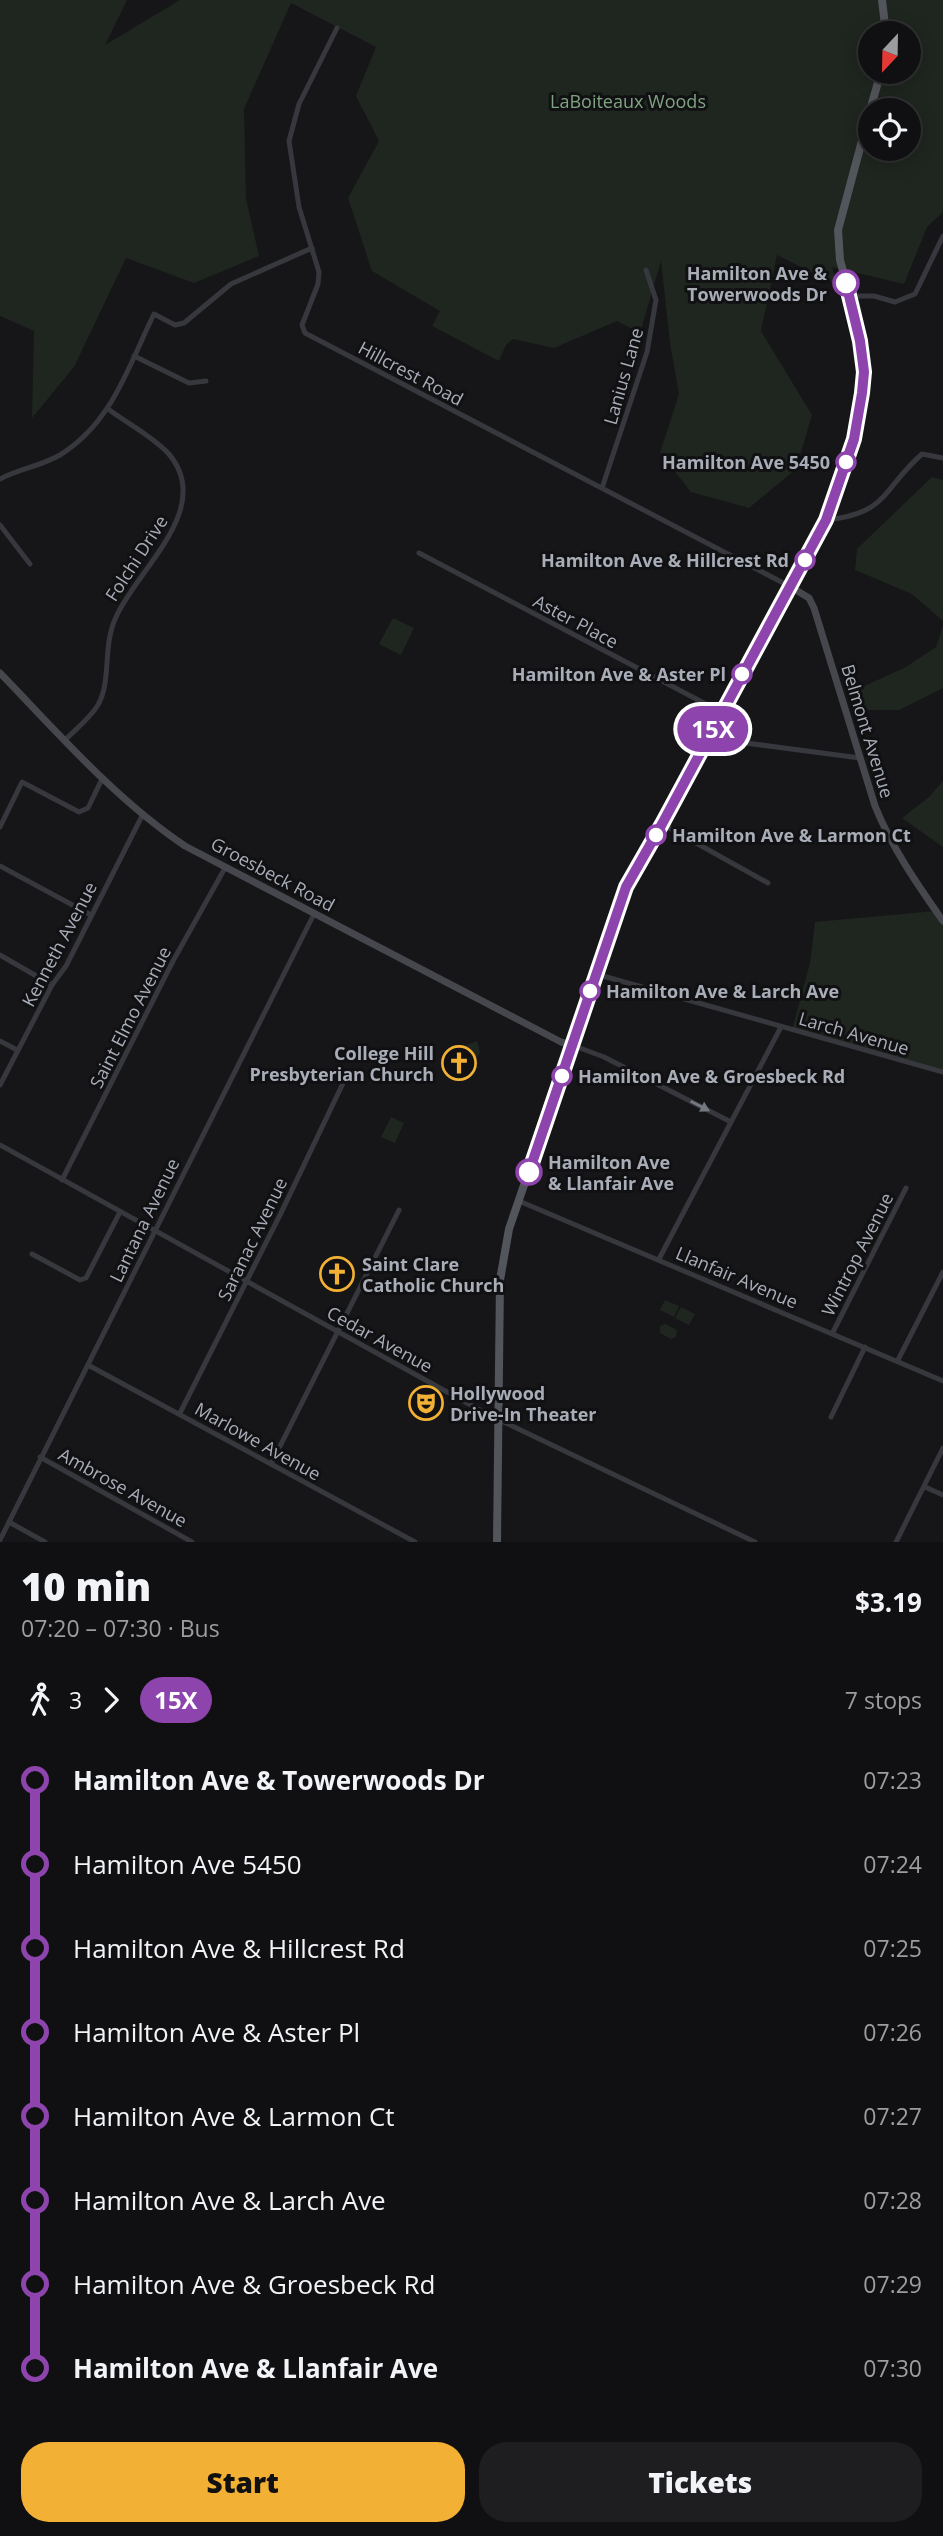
<!DOCTYPE html>
<html lang="en">
<head>
<meta charset="utf-8">
<style>
	body { margin:0; font-family:"Open Sans",sans-serif; background:#1e1e20; color:#f1f3f6; height:100vh; display:flex; flex-direction:column; font-size:26px; white-space:nowrap }
	* { box-sizing:border-box; margin:0 }
	p { font-size:23px; color:#9c9d9f }
	.icon { flex:none; width:38px; height:38px; fill:none; stroke:currentColor; stroke-width:2; stroke-linecap:round; stroke-linejoin:round }
	.map { position:relative; height:1542px; overflow:hidden }
	.panel { display:flex; flex-direction:column; background:#101012; flex:1 }
	.panel>* { flex:none }
	.badge { padding:0 14px; border-radius:23px; font-size:24px; line-height:46px }
	.needle { width:46px; rotate:202deg }
	.buttons { position:absolute; left:858px; top:21px; display:grid; gap:14px }
	.buttons a { display:grid; place-items:center; width:63px; height:63px; border-radius:50%; background:#101012; box-shadow:0 4px 18px #0003,0 0 0 2px #303032; font-size:35px }
	.map>.badge { position:absolute; translate:-50% -50%; box-shadow:0 0 0 4px #fff }
	.legs { display:flex; align-items:center; gap:10px; height:77px; padding:0 21px; font-size:23px }
	.legs p { margin-inline-start:auto }
	.headline { display:flex; align-items:center; justify-content:space-between; height:119px; padding:0 21px }
	h1 { font-size:38px; font-weight:800; line-height:52px }
	.action { display:flex; gap:14px; margin-top:auto; padding:14px 21px }
	.action a { flex:1; height:80px; border-radius:28px; background:#f2b134; color:#111; font-size:28px; font-weight:800; line-height:80px; text-align:center }
	.action a+a { background:#1e1e20; color:#f1f3f6 }
	ul { padding:0 21px; list-style:none }
	li { display:flex; align-items:center; gap:24px; height:84px; font-size:26px }
	li i { display:grid; place-items:center; width:10px; height:100%; margin:0 9px; background:currentColor }
	li i::after { content:''; width:18px; height:18px; margin:-9px; border:5px solid; border-radius:50%; background:#101012 }
	li p { margin-inline-start:auto }
	li:first-child i { background:linear-gradient(#0000 50%,currentColor 0) }
	li:last-child i { background:linear-gradient(currentColor 50%,#0000 0) }
	.map>svg:first-child { display:block }
	.green { fill:#1e261f; fill-rule:evenodd }
	.lines { fill:none; stroke-linecap:round; stroke-linejoin:round }
	.street { stroke:#37383d; stroke-width:5 }
	.secondary { stroke:#45474d; stroke-width:7 }
	.primary { stroke:#53555c; stroke-width:8 }
	.oneway { fill:#757881 }
	.line-1-casing { stroke:#fff; stroke-width:16 }
	.line-1 { stroke:#8e44ad; stroke-width:10 }
	.stop-1-dot { fill:#fff; stroke:#8e44ad; stroke-width:3.5 }
	.labels { text-anchor:middle; dominant-baseline:central; stroke-width:6; stroke-linejoin:round; paint-order:stroke }
	.park-label { font-size:18px; fill:#7fa381; stroke:#111113 }
	.stop-label { font-size:18px; font-weight:bold; fill:#a8adb8; stroke:#111113; text-anchor:end }
	.street-label { font-size:18px; fill:#a8adb8; stroke:#111113 }
	.poi-label { font-size:18px; font-weight:bold; fill:#a8adb8; stroke:#111113; text-anchor:start }
</style>
</head>
<body>
<div class="map">
<svg width="943" height="1542" viewBox="0 0 943 1542">
	<rect width="100%" height="100%" fill="#161618"/>
	<g class="green">
		<path d="M 0,0 L 127,0 L 105,45 L 180,0 L 943,0 L 943,212 L 927,227 L 904,284 L 832,267 L 837,285 L 777,255 L 761,331 L 812,415 L 796,469 L 749,508 L 691,492 L 660,453 L 679,394 L 670,343 L 661,261 L 640,333 L 617,321 L 554,348 L 513,339 L 506,345 L 499,361 L 432,326 L 440,311 L 372,271 L 348,198 L 379,141 L 356,96 L 376,47 L 291,3 L 244,109 L 246,199 L 259,256 L 194,283 L 126,258 L 74,367 L 32,418 L 34,331 L 0,316 ZM 870,33 L 908,33 L 908,72 L 870,72 ZM 870,110 L 908,110 L 908,149 L 870,149 Z"/>
		<polygon points="932,477 943,480 943,621 912,594 855,570 857,549"/>
		<polygon points="393,618 414,628 401,655 379,644"/>
		<polygon points="943,626 943,688 899,710 861,710 860,688 906,667 936,647"/>
		<polygon points="943,781 943,847 902,818 929,797"/>
		<polygon points="936,911 943,921 943,1072 792,1030 810,963 815,922"/>
		<polygon points="477,1041 480,1053 477,1057 470,1058 464,1052 467,1045"/>
		<polygon points="391,1117 404,1123 395,1143 381,1137"/>
		<polygon points="665,1300 679,1306 674,1317 660,1310"/>
		<polygon points="681,1307 695,1314 689,1325 675,1318"/>
		<polygon points="665,1324 677,1330 676,1337 671,1339 660,1333 660,1326"/>
	</g>
	<g class="lines">
		<g class="street">
			<polyline points="337,28 299,104 289,141 299,207 319,272 318,284 302,325 305,333 791,587"/>
			<polyline points="850,296 874,296 895,302 915,294 943,236"/>
			<polyline points="134,356 189,383 206,381"/>
			<path d="M 0,479 C 19,469 41,466 60,455 C 112,423 128,367 154,314 L 175,325 L 184,323 L 231,284 L 312,248"/>
			<polyline points="602,488 647,352 656,300 646,270"/>
			<path d="M 826,520 C 889,513 881,490 922,454 L 943,458"/>
			<polyline points="0,525 30,564"/>
			<polyline points="419,553 721,712"/>
			<polyline points="708,738 860,758"/>
			<path d="M 65,740 C 76,729 90,718 98,705 C 112,680 102,647 116,617 C 137,569 216,508 168,453 C 152,436 127,423 108,409"/>
			<polyline points="662,824 768,883"/>
			<polyline points="0,827 22,782 79,812 88,808 102,779"/>
			<polyline points="0,866 91,915"/>
			<polyline points="0,955 52,985"/>
			<polyline points="596,974 943,1072"/>
			<polyline points="0,1041 17,1050"/>
			<polyline points="572,1045 604,1057 731,1122"/>
			<polyline points="0,1085 52,985 66,966 142,816"/>
			<polyline points="0,1145 487,1414 755,1542"/>
			<polyline points="62,1180 173,961 225,868"/>
			<polyline points="519,1201 943,1381"/>
			<polyline points="32,1254 80,1280 86,1278 120,1212"/>
			<polyline points="659,1259 781,1027"/>
			<polyline points="833,1332 906,1188"/>
			<polyline points="898,1360 943,1272"/>
			<polyline points="88,1365 415,1542"/>
			<polyline points="180,1413 281,1213 346,1077"/>
			<polyline points="831,1417 865,1347"/>
			<polyline points="40,1457 192,1542"/>
			<polyline points="271,1464 399,1210"/>
			<polyline points="925,1487 943,1495"/>
			<polyline points="9,1522 45,1542"/>
			<polyline points="0,1540 314,914"/>
			<polyline points="896,1542 943,1448"/>
		</g>
		<g class="secondary">
			<path d="M 791,587 L 809,598 L 814,608 L 875,806 C 892,848 917,884 943,921"/>
			<path d="M 0,673 C 59,734 115,799 185,846 L 561,1042 L 572,1045"/>
		</g>
		<g class="primary">
			<polyline points="882,0 886,33"/>
			<polyline points="870,110 881,72"/>
			<polyline points="497,1542 500,1280 509,1229 626,887 662,824 820,533 854,439 862,393 863,355 858,326 840,260 838,230 870,111"/>
		</g>
	</g>
	<defs><path id="oneway-solid" d="M-6-.8H1V-3.2L6.5 0L1 3.2V.8H-6Z" transform="scale(1.75)"/></defs>
	<use class="oneway" href="#oneway-solid" transform="translate(700 1106) rotate(27)"/>
	<g class="lines">
		<g class="line-1-casing">
			<polyline id="line-1" points="529,1172 626,887 662,824 826,520 854,439 862,393 864,372 860,341 846,283"/>
		</g>
		<use href="#line-1" class="line-1"/>
	</g>
	<defs>
		<g id="church-ring" transform="scale(1.75)"><circle r="9.5" fill="#111113" stroke="#f2b134" stroke-width="1.5"/><path d="M-1.2-6h2.4v3.5h3.3v2.4h-3.3V6h-2.4V-.1h-3.3v-2.4h3.3Z" fill="#f2b134"/></g>
		<g id="theatre-ring" transform="scale(1.75)"><circle r="9.5" fill="#111113" stroke="#f2b134" stroke-width="1.5"/><path d="M-5-5.5Q0-4 5-5.5V0Q5 5 0 6Q-5 5-5 0ZM-3.3-2.5H-1v1.5H-3.3ZM1-2.5H3.3v1.5H1ZM-2.8 1Q0 5.5 2.8 1Z" fill="#f2b134"/></g>
	</defs>
	<g fill-rule="evenodd">
		<use href="#church-ring" x="459" y="1063"/>
		<use href="#church-ring" x="337" y="1274"/>
		<use href="#theatre-ring" x="426" y="1403"/>
	</g>
	<g class="stop-1-dot">
		<circle cx="846" cy="283" r="12"/>
		<circle cx="846" cy="462" r="9"/>
		<circle cx="805" cy="560" r="9"/>
		<circle cx="742" cy="674" r="9"/>
		<circle cx="656" cy="835" r="9"/>
		<circle cx="590" cy="991" r="9"/>
		<circle cx="562" cy="1076" r="9"/>
		<circle cx="529" cy="1172" r="12"/>
	</g>
	<g class="labels">
		<g class="park-label">
			<text x="628" y="101">LaBoiteaux Woods</text>
		</g>
		<g class="stop-label">
			<text x="827" y="273">Hamilton Ave &amp;<tspan x="827" dy="21">Towerwoods Dr</tspan></text>
			<text x="830" y="462">Hamilton Ave 5450</text>
			<text x="789" y="560">Hamilton Ave &amp; Hillcrest Rd</text>
			<text x="726" y="674">Hamilton Ave &amp; Aster Pl</text>
			<text x="672" y="835" text-anchor="start">Hamilton Ave &amp; Larmon Ct</text>
			<text x="606" y="991" text-anchor="start">Hamilton Ave &amp; Larch Ave</text>
			<text x="578" y="1076" text-anchor="start">Hamilton Ave &amp; Groesbeck Rd</text>
			<text x="548" y="1162" text-anchor="start">Hamilton Ave<tspan x="548" dy="21">&amp; Llanfair Ave</tspan></text>
		</g>
		<g class="street-label">
			<text transform="translate(411 373) rotate(28)">Hillcrest Road</text>
			<text transform="translate(623 376) rotate(-74)">Lanius Lane</text>
			<text transform="translate(136 558) rotate(-57)">Folchi Drive</text>
			<text transform="translate(576 621) rotate(28)">Aster Place</text>
			<text transform="translate(868 731) rotate(73)">Belmont Avenue</text>
			<text transform="translate(273 874) rotate(28)">Groesbeck Road</text>
			<text transform="translate(59 944) rotate(-62)">Kenneth Avenue</text>
			<text transform="translate(130 1017) rotate(-63)">Saint Elmo Avenue</text>
			<text transform="translate(854 1033) rotate(16)">Larch Avenue</text>
			<text transform="translate(144 1220) rotate(-64)">Lantana Avenue</text>
			<text transform="translate(252 1239) rotate(-64)">Saranac Avenue</text>
			<text transform="translate(857 1254) rotate(-63)">Wintrop Avenue</text>
			<text transform="translate(737 1277) rotate(23)">Llanfair Avenue</text>
			<text transform="translate(380 1339) rotate(29)">Cedar Avenue</text>
			<text transform="translate(258 1441) rotate(29)">Marlowe Avenue</text>
			<text transform="translate(123 1487) rotate(29)">Ambrose Avenue</text>
		</g>
		<g class="poi-label">
			<text x="434" y="1053" text-anchor="end">College Hill<tspan x="434" dy="21">Presbyterian Church</tspan></text>
			<text x="362" y="1264">Saint Clare<tspan x="362" dy="21">Catholic Church</tspan></text>
			<text x="450" y="1393">Hollywood<tspan x="450" dy="21">Drive-In Theater</tspan></text>
		</g>
	</g>
</svg>
<div class="buttons">
<a><svg class="needle" viewBox="-14 -14 28 28"><path d="M0-13l5 13h-10z" fill="#e53935"/><path d="M0 13l5-13h-10z" fill="#9c9d9f"/></svg></a>
<a><svg class="icon" aria-label="locate" viewBox="0 0 24 24"><circle cx="12" cy="12" r="6"/><path d="M12 2v4M12 18v4M2 12h4M18 12h4"/></svg></a>
</div>
<b class="badge" style="left:713px;top:729px;background:#8e44ad;color:#fff">15X</b>
</div>
<section class="panel">
<div class="headline"><div><h1>10 min</h1><p>07:20 – 07:30 · Bus</p></div><b>$3.19</b></div>
<div class="legs"><svg class="icon" aria-label="walk" viewBox="0 0 24 24"><circle cx="13" cy="4" r="2"/><path d="M13 8l-2 6 4 7M11 14l-3 7M7 12l3-4h3l4 4"/></svg>3<svg class="icon" aria-label="forward" viewBox="0 0 24 24"><path d="M9 5l7 7-7 7"/></svg><b class="badge" style="background:#8e44ad;color:#fff">15X</b><p>7 stops</p></div>
<ul>
<li><i style="color:#8e44ad"></i><b>Hamilton Ave &amp; Towerwoods Dr</b><p>07:23</p></li>
<li><i style="color:#8e44ad"></i><span>Hamilton Ave 5450</span><p>07:24</p></li>
<li><i style="color:#8e44ad"></i><span>Hamilton Ave &amp; Hillcrest Rd</span><p>07:25</p></li>
<li><i style="color:#8e44ad"></i><span>Hamilton Ave &amp; Aster Pl</span><p>07:26</p></li>
<li><i style="color:#8e44ad"></i><span>Hamilton Ave &amp; Larmon Ct</span><p>07:27</p></li>
<li><i style="color:#8e44ad"></i><span>Hamilton Ave &amp; Larch Ave</span><p>07:28</p></li>
<li><i style="color:#8e44ad"></i><span>Hamilton Ave &amp; Groesbeck Rd</span><p>07:29</p></li>
<li><i style="color:#8e44ad"></i><b>Hamilton Ave &amp; Llanfair Ave</b><p>07:30</p></li>
</ul>
<div class="action"><a>Start</a><a>Tickets</a></div>
</section>
</body>
</html>
